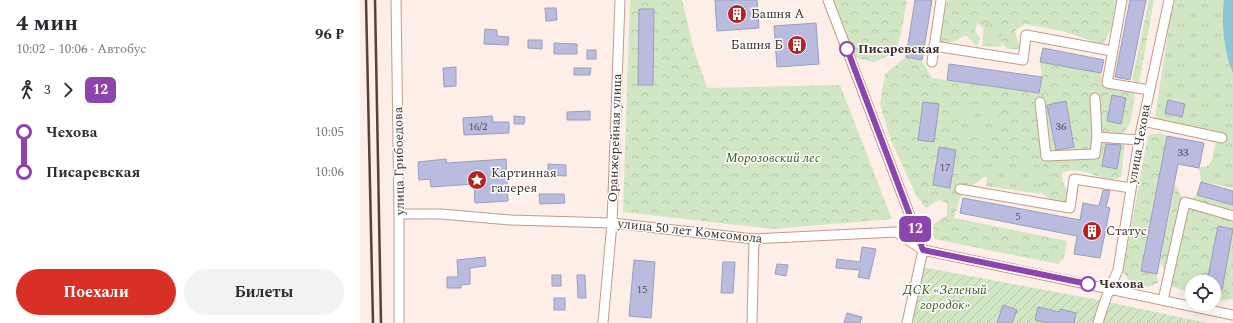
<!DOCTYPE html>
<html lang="ru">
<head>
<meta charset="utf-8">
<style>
	body { margin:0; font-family:Spectral,serif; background:#f2f2f3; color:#2b2b33; height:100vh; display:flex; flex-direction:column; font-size:15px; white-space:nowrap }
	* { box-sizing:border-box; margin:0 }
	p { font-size:13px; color:#7c7c81 }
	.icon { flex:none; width:22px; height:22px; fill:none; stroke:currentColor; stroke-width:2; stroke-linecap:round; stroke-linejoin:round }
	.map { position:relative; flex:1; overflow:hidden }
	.sheet { display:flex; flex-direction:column; background:#fff; width:360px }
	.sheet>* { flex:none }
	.badge { padding:0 8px; border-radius:6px; font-size:14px; line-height:26px }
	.tools { position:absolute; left:825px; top:275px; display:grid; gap:8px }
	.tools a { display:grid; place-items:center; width:36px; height:36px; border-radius:50%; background:#fff; box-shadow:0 4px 16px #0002; font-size:20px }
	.map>.badge { position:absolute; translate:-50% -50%; box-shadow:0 0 0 2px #fff }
	.legs { display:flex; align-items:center; gap:6px; height:44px; padding:0 16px; font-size:13px }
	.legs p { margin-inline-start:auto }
	.summary { display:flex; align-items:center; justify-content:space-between; height:68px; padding:0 16px }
	h1 { font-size:22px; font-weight:700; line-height:30px }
	.primary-button { display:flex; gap:8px; margin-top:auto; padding:8px 16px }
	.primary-button a { flex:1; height:46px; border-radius:24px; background:#d93025; color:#fff; font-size:16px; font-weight:700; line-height:46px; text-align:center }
	.primary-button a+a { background:#f2f2f3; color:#2b2b33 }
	ul { padding:0 16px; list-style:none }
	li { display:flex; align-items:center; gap:14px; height:40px; font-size:15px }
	li i { display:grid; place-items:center; width:6px; height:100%; margin:0 5px; background:currentColor }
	li i::after { content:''; width:10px; height:10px; margin:-5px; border:3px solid; border-radius:50%; background:#fff }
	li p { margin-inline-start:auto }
	li:first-child i { background:linear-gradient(#0000 50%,currentColor 0) }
	li:last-child i { background:linear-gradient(currentColor 50%,#0000 0) }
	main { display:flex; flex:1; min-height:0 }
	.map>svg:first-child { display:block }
	.forest { fill:url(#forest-crowns) }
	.park { fill:url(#park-tufts) }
	.garden { fill:url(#garden-furrows) }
	.water { fill:#8ec2d7 }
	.building { fill:#b9bcde; stroke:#9a9dbe }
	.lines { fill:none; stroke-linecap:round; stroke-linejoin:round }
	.minor-casing { stroke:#c09b8b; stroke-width:11 }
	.minor { stroke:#fff; stroke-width:9 }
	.rail { stroke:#52443d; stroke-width:2.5 }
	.line-1-casing { stroke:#fff; stroke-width:9 }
	.line-1 { stroke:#8e44ad; stroke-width:6 }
	.stop-1-dot { fill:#fff; stroke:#8e44ad; stroke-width:2 }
	.labels { text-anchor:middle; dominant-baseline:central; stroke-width:3; stroke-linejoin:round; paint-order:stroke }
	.number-label { font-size:11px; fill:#5b5255 }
	.poi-label { font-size:13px; fill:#3c2e27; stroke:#fefefe; text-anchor:start }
	.stop-label { font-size:13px; font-weight:bold; fill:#3c2e27; stroke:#fefefe; text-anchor:start }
	.street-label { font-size:13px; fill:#3c2e27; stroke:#fefefe }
	.park-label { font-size:13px; font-style:italic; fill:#38551b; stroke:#fefefe }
</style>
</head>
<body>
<main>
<section class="sheet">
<div class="summary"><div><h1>4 мин</h1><p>10:02 – 10:06 · Автобус</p></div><b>96 ₽</b></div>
<div class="legs"><svg class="icon" aria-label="walk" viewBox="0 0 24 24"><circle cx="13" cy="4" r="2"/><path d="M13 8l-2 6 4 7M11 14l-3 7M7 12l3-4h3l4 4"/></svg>3<svg class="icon" aria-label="forward" viewBox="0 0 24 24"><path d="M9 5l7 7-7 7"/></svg><b class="badge" style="background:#8e44ad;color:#fff">12</b></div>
<ul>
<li><i style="color:#8e44ad"></i><b>Чехова</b><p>10:05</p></li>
<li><i style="color:#8e44ad"></i><b>Писаревская</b><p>10:06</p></li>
</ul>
<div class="primary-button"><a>Поехали</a><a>Билеты</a></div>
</section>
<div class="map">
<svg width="873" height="323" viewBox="0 0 873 323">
	<defs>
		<pattern id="forest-crowns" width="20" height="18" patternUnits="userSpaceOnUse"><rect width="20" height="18" fill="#d1e6c2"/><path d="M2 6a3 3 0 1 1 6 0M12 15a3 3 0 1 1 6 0" fill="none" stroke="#b4c6a7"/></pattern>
		<pattern id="park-tufts" width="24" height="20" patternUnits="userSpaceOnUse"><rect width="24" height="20" fill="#d1e6c2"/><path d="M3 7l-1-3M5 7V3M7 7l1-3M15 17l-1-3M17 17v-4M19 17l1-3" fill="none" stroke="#b4c6a7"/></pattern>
		<pattern id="garden-furrows" width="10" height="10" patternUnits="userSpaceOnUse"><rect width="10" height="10" fill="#d1e6c2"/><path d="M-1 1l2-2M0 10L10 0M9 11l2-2" fill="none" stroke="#b4c6a7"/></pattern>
	</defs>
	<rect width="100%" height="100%" fill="#fdeee7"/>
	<g class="forest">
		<polygon points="270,0 322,0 333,47 347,88 480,85 532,219 412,229 263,212"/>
		<polygon points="473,0 547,0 541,34 536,52 514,62 495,58"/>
		<polygon points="588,0 756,0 751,29 743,45 706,32 665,24 655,31 660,49 648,49 638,39 617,23 615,31 620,38 617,47 606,35 593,42 580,42 583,12"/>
		<polygon points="789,0 794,0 779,84 774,83 772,80"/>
		<path d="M 546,57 L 562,60 L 572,78 L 679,93 L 682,77 L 680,62 L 741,73 L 743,88 L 773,90 L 775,95 L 770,123 L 763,134 L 765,141 L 761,177 C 757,178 753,180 749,179 C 731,176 722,167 703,172 C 700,184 708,191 715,199 L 705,206 L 687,197 L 659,176 L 641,173 L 624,177 L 611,187 L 600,198 L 594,218 L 707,241 L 704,258 L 698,264 L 574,239 L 571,226 L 587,215 L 587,203 L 579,200 L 566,208 L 556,195 L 530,138 L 520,104 L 525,74 Z"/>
		<polygon points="800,133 807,136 781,271 797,274 798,283 787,287 769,280 763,272 788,135"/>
		<polygon points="857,157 873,187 841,182 839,168 847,166"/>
		<polygon points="815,185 825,202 837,195 873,205 873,299 854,301 854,282 832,282 832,294 812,286 800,262"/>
	</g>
	<g class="park">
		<polygon points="813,0 873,0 873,188 847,182 857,137 794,124"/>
		<polygon points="624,23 642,24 641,47 622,46"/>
		<polygon points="601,107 641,111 638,136 599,132"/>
		<polygon points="629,158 684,166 680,194 626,186"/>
	</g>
	<polygon class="garden" points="562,267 744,301 847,323 550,323"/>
	<path class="water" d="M 864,0 L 873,0 L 873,73 C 864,53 861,22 864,0 Z"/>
	<g class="building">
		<polygon points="355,0 397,0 399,28 357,31"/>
		<polygon points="555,0 572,0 562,60 546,57"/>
		<polygon points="770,0 786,0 770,80 755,77"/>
		<polygon points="185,8 196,8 197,20 186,21"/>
		<polygon points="279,9 294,9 293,85 278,85"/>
		<polygon points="456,23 459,64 417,67 414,26"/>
		<polygon points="125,29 137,30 137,36 149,37 148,45 124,44"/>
		<polygon points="168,40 182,40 182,49 168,48"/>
		<polygon points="194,43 217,44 217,54 194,54"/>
		<polygon points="683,48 744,60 741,73 680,62"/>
		<rect x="227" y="50" width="9" height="9"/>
		<polygon points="589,64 682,77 679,93 587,80"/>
		<polygon points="96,67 96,86 84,87 83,68"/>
		<polygon points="214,68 231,68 230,75 214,75"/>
		<polygon points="752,95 766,98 761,124 747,121"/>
		<polygon points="808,100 825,104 822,117 805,113"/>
		<polygon points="706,101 714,147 696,150 687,105"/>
		<polygon points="563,102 579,104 574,142 558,140"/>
		<polygon points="230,111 230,120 207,120 207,112"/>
		<polygon points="132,116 133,122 149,122 149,133 104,135 103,118"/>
		<polygon points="154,116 165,117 164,124 154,124"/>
		<polygon points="807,136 844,143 839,168 818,164 797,274 781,271"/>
		<polygon points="746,144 761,145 757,169 742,166"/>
		<polygon points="579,147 596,150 590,188 573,185"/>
		<polygon points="86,159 87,163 146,159 148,201 115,203 114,184 71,187 70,179 59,180 58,162"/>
		<polygon points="188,164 206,165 206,176 188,175"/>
		<polygon points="841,182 873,191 873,205 837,195"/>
		<polygon points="743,190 750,191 746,207 750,208 740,258 714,254 717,236 600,213 603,198 720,220 723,203 739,206"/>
		<polygon points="179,194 204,194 205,203 180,204"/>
		<polygon points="858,226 873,229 862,290 854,288 854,282 847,282"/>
		<polygon points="502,247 516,249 509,279 498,277 500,270 476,268 477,259 500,262"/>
		<polygon points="125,257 126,266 110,268 110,284 101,285 101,288 87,288 87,277 98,277 97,260"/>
		<polygon points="274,260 295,262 291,318 269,316"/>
		<polygon points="363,262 375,262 373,293 361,293"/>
		<polygon points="417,264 428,265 426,276 415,274"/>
		<rect x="192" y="275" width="9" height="11"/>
		<polygon points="217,275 225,275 226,298 218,298"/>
		<rect x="194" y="298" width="11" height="12"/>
		<polygon points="589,300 606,303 605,310 588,307"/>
		<polygon points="643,305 657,310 652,323 637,323"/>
		<polygon points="678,307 699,312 700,309 716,313 714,323 688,323 675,320"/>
		<polygon points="487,313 502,317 500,323 484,323"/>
	</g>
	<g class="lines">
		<g class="minor-casing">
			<g id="minor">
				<polyline points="36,0 39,214 39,323"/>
				<polyline points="468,0 563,250 547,323"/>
				<polyline points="762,0 747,83 789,90"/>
				<polyline points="574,46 663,60 666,35 752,51"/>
				<polyline points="572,62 581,0"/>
				<polyline points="735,98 737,137"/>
				<polyline points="680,102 686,156 735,154 737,137 779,140"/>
				<polyline points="783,121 862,138"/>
				<polyline points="600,189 710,208 714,179 771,188"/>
				<polyline points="39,214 81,214 151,220 252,223 394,239 536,232 563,250 873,315"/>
				<polyline points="803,300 825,202 873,216"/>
				<polyline points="243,323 252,223 260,0"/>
				<polyline points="392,323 394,239"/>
				<path d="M 738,323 C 743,305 750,287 758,270 L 779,140 L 809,0"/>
			</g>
		</g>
		<use href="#minor" class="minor"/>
		<g class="rail">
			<polyline points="6,0 13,323"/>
			<polyline points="15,0 21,323"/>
		</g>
	</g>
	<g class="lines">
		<g class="line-1-casing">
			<polyline id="line-1" points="487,49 563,250 728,284"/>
		</g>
		<use href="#line-1" class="line-1"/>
	</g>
	<defs>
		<g id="building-disc" transform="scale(1)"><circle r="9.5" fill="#b32321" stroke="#fefefe"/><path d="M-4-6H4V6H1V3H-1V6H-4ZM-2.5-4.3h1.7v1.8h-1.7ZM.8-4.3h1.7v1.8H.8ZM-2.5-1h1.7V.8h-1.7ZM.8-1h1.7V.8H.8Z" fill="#fff"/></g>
		<g id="sight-disc" transform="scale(1)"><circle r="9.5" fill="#b32321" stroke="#fefefe"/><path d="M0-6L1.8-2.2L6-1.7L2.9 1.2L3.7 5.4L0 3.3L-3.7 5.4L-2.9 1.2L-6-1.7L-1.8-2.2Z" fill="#fff"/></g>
	</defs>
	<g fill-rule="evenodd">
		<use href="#building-disc" x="377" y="14"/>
		<use href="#building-disc" x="437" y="45"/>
		<use href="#sight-disc" x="117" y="180"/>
		<use href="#building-disc" x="732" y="231"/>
	</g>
	<g class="stop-1-dot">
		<circle cx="487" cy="49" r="7"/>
		<circle cx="728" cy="284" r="7"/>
	</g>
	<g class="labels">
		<g class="number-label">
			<text x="118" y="126">16/2</text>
			<text x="701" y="126">36</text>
			<text x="823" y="152">33</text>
			<text x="585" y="167">17</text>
			<text x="658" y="216">5</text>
			<text x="282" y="289">15</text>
		</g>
		<g class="poi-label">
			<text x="391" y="14">Башня А</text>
			<text x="423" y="45" text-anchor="end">Башня Б</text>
			<text x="131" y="173">Картинная<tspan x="131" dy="15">галерея</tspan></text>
			<text x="746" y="231">Статус</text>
		</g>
		<g class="stop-label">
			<text x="498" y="49">Писаревская</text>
			<text x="739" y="284">Чехова</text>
		</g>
		<g class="street-label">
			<text transform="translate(255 138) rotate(-88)">Оранжерейная улица</text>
			<text transform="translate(779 144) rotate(-80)">улица Чехова</text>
			<text transform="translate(39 161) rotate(-91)">улица Грибоедова</text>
			<text transform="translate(330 231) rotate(6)">улица 50 лет Комсомола</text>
		</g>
		<g class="park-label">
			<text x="413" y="158">Морозовский лес</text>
			<text x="585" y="290">ДСК «Зеленый<tspan x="585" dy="15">городок»</tspan></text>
		</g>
	</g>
</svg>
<div class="tools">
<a><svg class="icon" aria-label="locate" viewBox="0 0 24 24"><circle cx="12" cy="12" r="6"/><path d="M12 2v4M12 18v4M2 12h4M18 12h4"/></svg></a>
</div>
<b class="badge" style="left:555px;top:229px;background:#8e44ad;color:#fff">12</b>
</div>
</main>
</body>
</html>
